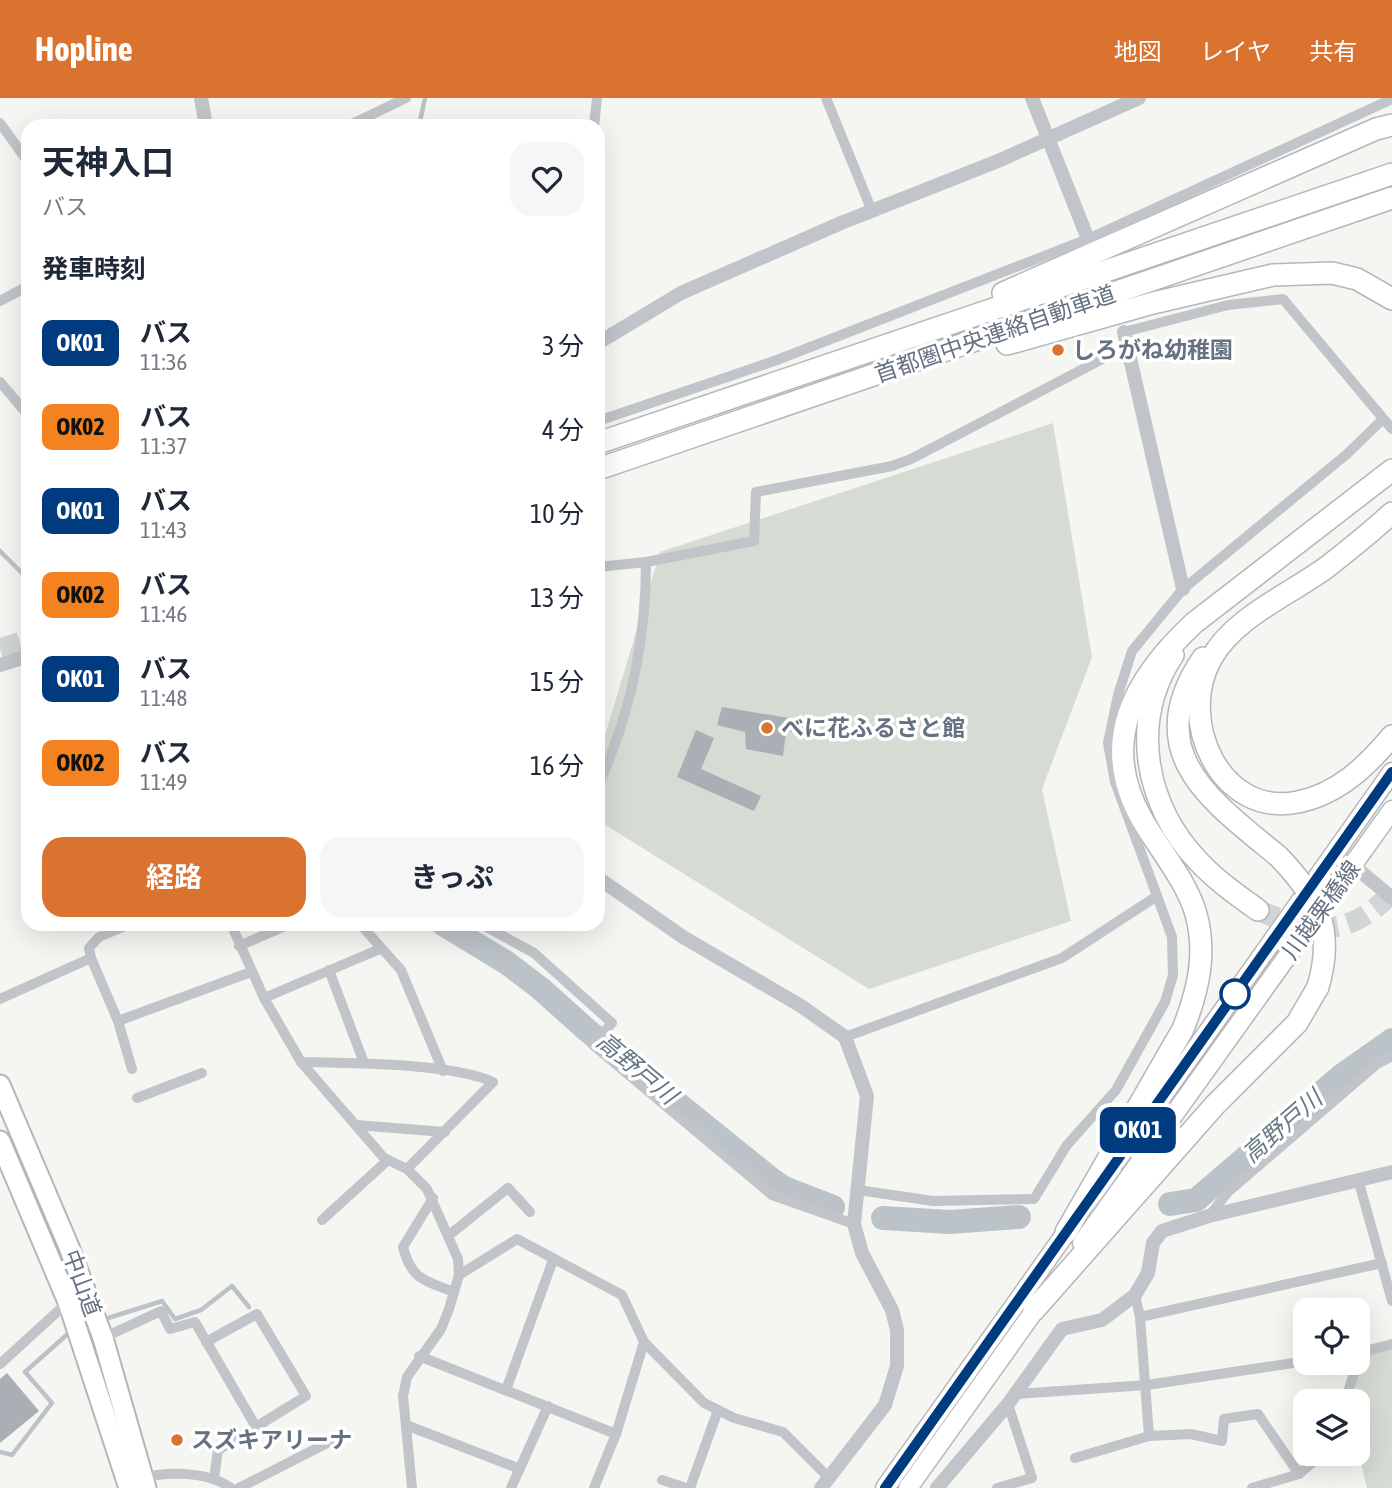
<!DOCTYPE html>
<html lang="ja">
<head>
<meta charset="utf-8">
<style>
	body { margin:0; font-family:"Asap Condensed","Noto Sans JP",sans-serif; background:#f6f6f7; color:#1f2937; height:100vh; display:flex; flex-direction:column; font-size:26px; white-space:nowrap }
	* { box-sizing:border-box; margin:0 }
	p { font-size:23px; color:#747a83 }
	.icon { flex:none; width:38px; height:38px; fill:none; stroke:currentColor; stroke-width:2; stroke-linecap:round; stroke-linejoin:round }
	.map { position:relative; flex:1; overflow:hidden }
	.panel { position:absolute; left:21px; top:21px; width:584px; height:812px; display:flex; flex-direction:column; background:#fff; border-radius:21px; box-shadow:0 7px 28px #0002 }
	.panel>* { flex:none }
	.badge { padding:0 14px; border-radius:10px; font-size:24px; line-height:46px }
	.controls { position:absolute; left:1293px; top:1200px; display:grid; gap:14px }
	.controls a { display:grid; place-items:center; width:77px; height:77px; border-radius:14px; background:#fff; box-shadow:0 7px 28px #0002; font-size:35px }
	.map>.badge { position:absolute; translate:-50% -50%; box-shadow:0 0 0 4px #fff }
	h2 { padding:0 21px; font-size:26px; line-height:63px }
	.round { display:grid; place-items:center; flex:none; width:74px; height:74px; border-radius:21px; background:#f6f6f7 }
	.headline { display:flex; align-items:center; justify-content:space-between; height:119px; padding:0 21px }
	h1 { font-size:33px; font-weight:700; line-height:52px }
	.primary-button { display:flex; gap:14px; margin-top:auto; padding:14px 21px }
	.primary-button a { flex:1; height:80px; border-radius:21px; background:#d9732f; color:#fff; font-size:28px; font-weight:700; line-height:80px; text-align:center }
	.primary-button a+a { background:#f6f6f7; color:#1f2937 }
	ul { padding:0; list-style:none }
	li { display:flex; align-items:center; gap:21px; height:84px; padding:0 21px }
	li div { flex:1 }
	li b { display:block; font-size:26px }
	li em { font-style:normal }
	li .badge { min-width:77px; font-weight:700; text-align:center }
	header { display:flex; align-items:center; gap:42px; box-sizing:border-box; height:98px; padding:0 35px; background:#d9732f; color:#fff }
	header strong { font-size:33px }
	nav { display:flex; gap:38px; margin-inline-start:auto; font-size:24px }
	.map>svg:first-child { display:block }
	.green { fill:#d6dcd4 }
	.lines { fill:none; stroke-linecap:round; stroke-linejoin:round }
	.stream { stroke:#bbc3c9; stroke-width:4.5 }
	.river { stroke:#bbc3c9; stroke-width:24 }
	.building { fill:#aaafb6 }
	.motorway-tunnel { stroke:#d1d5d6; stroke-width:21; stroke-dasharray:21 10; stroke-linecap:butt }
	.primary-casing { stroke:#b4b7bc; stroke-width:21 }
	.trunk-casing { stroke:#b4b6ba; stroke-width:23 }
	.motorway-casing { stroke:#b4b6ba; stroke-width:24 }
	.minor { stroke:#c1c4c8; stroke-width:10 }
	.tertiary { stroke:#c1c4c8; stroke-width:14 }
	.primary { stroke:#fff; stroke-width:18 }
	.trunk { stroke:#fff; stroke-width:19 }
	.motorway { stroke:#fff; stroke-width:21 }
	.motorway-bridge-casing { stroke:#b4b6ba; stroke-width:24; stroke-linecap:butt }
	.motorway-bridge { stroke:#fff; stroke-width:21 }
	.line-casing { stroke:#fff; stroke-width:16 }
	.line { stroke:#003b80; stroke-width:10 }
	.poi-dot { fill:#d9732f; stroke:#fff; stroke-width:2.5 }
	.stop-dot { fill:#fff; stroke:#003b80; stroke-width:3.5 }
	.labels { text-anchor:middle; dominant-baseline:central; stroke-width:7; stroke-linejoin:round; paint-order:stroke }
	.street-label { font-size:23px; fill:#667182; stroke:#fff }
	.poi-label { font-size:23px; font-weight:bold; fill:#667182; stroke:#fff; text-anchor:start }
	.water-label { font-size:24px; font-style:italic; fill:#677885; stroke:#fff }
</style>
</head>
<body>
<header>
<strong>Hopline</strong>
<nav><a>地図</a><a>レイヤ</a><a>共有</a></nav>
</header>
<div class="map">
<svg width="1392" height="1390" viewBox="0 0 1392 1390">
	<rect width="100%" height="100%" fill="#f5f6f2"/>
	<g class="green">
		<polygon points="1053,325 1092,559 1042,691 1071,823 869,891 599,723 598,661 660,454"/>
		<polygon points="1392,1246 1392,1390 1367,1390 1358,1353 1358,1304 1346,1304 1361,1254"/>
	</g>
	<g class="lines">
		<g class="stream">
			<polyline points="419,28 425,0"/>
			<polyline points="0,453 28,481"/>
			<polyline points="102,1222 162,1203 175,1221 201,1212 232,1188 249,1209"/>
			<polyline points="0,1354 12,1357 52,1305 25,1274 71,1233"/>
		</g>
		<g class="river">
			<polyline points="443,826 507,865 540,890 588,933 771,1081 784,1090 833,1109"/>
			<polyline points="1170,1106 1196,1102 1341,978 1392,942"/>
			<polyline points="883,1120 950,1124 1019,1119"/>
		</g>
	</g>
	<g class="building">
		<polygon points="722,609 807,623 801,634 786,634 783,658 746,651 745,634 717,627"/>
		<polygon points="696,632 714,640 701,671 761,698 754,713 677,679"/>
		<polygon points="7,1275 39,1313 0,1345 0,1281"/>
	</g>
	<g class="lines">
		<g class="motorway-tunnel">
			<polyline points="0,551 28,542"/>
			<path d="M 1258,812 C 1310,836 1350,841 1392,794"/>
		</g>
		<g class="primary-casing">
			<g id="primary">
				<polyline points="1117,1062 1392,674"/>
				<polyline points="1082,1145 1392,712"/>
				<polyline points="885,1390 1073,1125"/>
				<polyline points="908,1390 1042,1202"/>
			</g>
		</g>
		<g class="trunk-casing">
			<g id="trunk">
				<polyline points="0,987 69,1149 103,1240 146,1390"/>
				<polyline points="0,1043 68,1204 129,1390"/>
			</g>
		</g>
		<g class="motorway-casing">
			<g id="motorway">
				<polyline points="1003,195 1376,31 1392,27"/>
				<polyline points="1007,246 1153,205 1273,177 1332,175 1357,181 1392,201"/>
				<polyline points="598,345 1392,76"/>
				<polyline points="598,371 1392,100"/>
				<path d="M 1392,415 C 1371,434 1349,452 1327,469 C 1289,497 1234,519 1211,561 C 1177,622 1220,720 1298,704 C 1338,696 1367,668 1392,638"/>
				<path d="M 1173,557 C 1129,624 1145,708 1199,764 C 1217,783 1237,797 1258,812"/>
				<path d="M 1203,560 C 1139,654 1210,702 1278,758"/>
				<path d="M 1066,1134 L 1183,931 C 1198,893 1207,856 1196,816 C 1187,784 1160,752 1143,723 C 1097,644 1135,580 1194,525 L 1392,372"/>
				<polyline points="1034,1212 1215,1007 1297,925 1318,889"/>
			</g>
		</g>
		<g class="minor">
			<polyline points="826,0 872,113"/>
			<polyline points="0,25 28,64"/>
			<polyline points="348,28 406,0"/>
			<polyline points="594,28 597,0"/>
			<polyline points="0,203 28,188"/>
			<polyline points="1124,234 1228,207 1283,201 1392,331"/>
			<polyline points="0,284 28,317"/>
			<polyline points="598,323 777,262 1088,141 1392,1"/>
			<polyline points="598,469 646,464"/>
			<path d="M 598,688 C 630,618 646,542 646,464 L 754,443 L 756,394 L 892,368 L 911,361 L 1129,247"/>
			<polyline points="231,826 264,900 301,964 384,1060 407,1071 427,1091 458,1161 459,1177 449,1211 441,1231 407,1279 403,1298 412,1390"/>
			<polyline points="360,826 401,872 443,973"/>
			<polyline points="481,826 534,855 612,925 593,947 772,1097 854,1126"/>
			<polyline points="239,848 290,826"/>
			<polyline points="91,860 118,923 132,971"/>
			<polyline points="329,872 364,965"/>
			<polyline points="264,900 380,851"/>
			<polyline points="0,901 91,860 89,850 99,839 130,826"/>
			<polyline points="118,923 251,874"/>
			<polyline points="845,939 1062,860 1157,798 1115,684 1108,645 1118,597 1132,553 1183,491 1347,356 1383,321"/>
			<path d="M 301,964 C 349,965 452,965 493,984 L 407,1071"/>
			<polyline points="137,1000 202,975"/>
			<polyline points="356,1027 445,1034"/>
			<polyline points="1358,1081 1392,1203"/>
			<polyline points="858,1092 933,1103 1034,1101 1067,1047 1116,992 1165,904 1173,877 1172,839 1157,798"/>
			<path d="M 433,1100 L 403,1149 C 411,1182 426,1183 454,1194"/>
			<polyline points="1209,1118 1228,1094 1377,966 1392,958"/>
			<polyline points="322,1122 388,1062"/>
			<polyline points="448,1138 508,1090 530,1114"/>
			<polyline points="459,1177 517,1141 622,1197 644,1244 616,1336 594,1390"/>
			<polyline points="1135,1197 1140,1219 1149,1338 1191,1336 1222,1343 1224,1321 1258,1316 1299,1376"/>
			<polyline points="1140,1219 1382,1165"/>
			<polyline points="103,1240 161,1213 170,1231 195,1224 256,1329 218,1352 214,1381"/>
			<polyline points="206,1244 257,1216 306,1298 256,1329"/>
			<polyline points="644,1244 704,1305 734,1320 783,1334 828,1379"/>
			<polyline points="1358,1255 1392,1246"/>
			<polyline points="419,1258 616,1336"/>
			<polyline points="0,1266 68,1204"/>
			<polyline points="506,1292 553,1162"/>
			<polyline points="1015,1296 1147,1287 1306,1263"/>
			<polyline points="1345,1304 1357,1265"/>
			<polyline points="406,1327 520,1371"/>
			<polyline points="1075,1360 1149,1338"/>
			<path d="M 139,1381 C 166,1373 208,1373 231,1390"/>
			<polyline points="662,1382 686,1390"/>
			<polyline points="239,1390 333,1342"/>
			<polyline points="511,1390 548,1308"/>
			<polyline points="690,1390 718,1312"/>
			<polyline points="997,1390 1032,1380 1008,1306"/>
			<polyline points="1252,1390 1299,1376 1323,1356"/>
		</g>
		<g class="tertiary">
			<polyline points="201,0 206,28"/>
			<polyline points="1032,0 1088,141"/>
			<polyline points="1124,234 1183,491"/>
			<polyline points="598,245 681,195 841,125 998,63 1139,0"/>
			<polyline points="0,567 28,558"/>
			<polyline points="1336,753 1392,800"/>
			<polyline points="598,780 683,839 801,908 845,939 867,998 854,1126 862,1155 892,1212 897,1232 897,1268 885,1307 821,1390"/>
			<polyline points="937,1390 1008,1306 1062,1231 1102,1222 1135,1197 1148,1175 1153,1145 1162,1133 1209,1118 1392,1074"/>
		</g>
		<use href="#primary" class="primary"/>
		<use href="#trunk" class="trunk"/>
		<use href="#motorway" class="motorway"/>
		<g class="motorway-bridge-casing">
			<path id="motorway-bridge" d="M 1278,758 C 1318,799 1335,831 1318,889"/>
		</g>
		<use href="#motorway-bridge" class="motorway-bridge"/>
	</g>
	<g class="lines">
		<g class="line-casing">
			<polyline id="line" points="885,1390 1392,674"/>
		</g>
		<use href="#line" class="line"/>
	</g>
	<g class="poi-dot">
		<circle cx="1058" cy="252" r="7"/>
		<circle cx="767" cy="630" r="7"/>
		<circle cx="177" cy="1342" r="7"/>
	</g>
	<circle class="stop-dot" cx="1235" cy="896" r="14"/>
	<g class="labels">
		<g class="street-label">
			<text transform="translate(995 236) rotate(-19)">首都圏中央連絡自動車道</text>
			<text transform="translate(1321 812) rotate(-54)">川越栗橋線</text>
			<text transform="translate(82 1185) rotate(70)">中山道</text>
		</g>
		<g class="poi-label">
			<text x="1072" y="252">しろがね幼稚園</text>
			<text x="781" y="630">べに花ふるさと館</text>
			<text x="191" y="1342">スズキアリーナ</text>
		</g>
		<g class="water-label">
			<text transform="translate(637 970) rotate(40)">高野戸川</text>
			<text transform="translate(1282 1028) rotate(-41)">高野戸川</text>
		</g>
	</g>
</svg>
<div class="controls">
<a><svg class="icon" aria-label="locate" viewBox="0 0 24 24"><circle cx="12" cy="12" r="6"/><path d="M12 2v4M12 18v4M2 12h4M18 12h4"/></svg></a>
<a><svg class="icon" aria-label="layers" viewBox="0 0 24 24"><path d="M12 4l9 5-9 5-9-5zM3 14l9 5 9-5"/></svg></a>
</div>
<b class="badge" style="left:1138px;top:1032px;background:#003b80;color:#fff">OK01</b>
<section class="panel">
<div class="headline"><div><h1>天神入口</h1><p>バス</p></div><a class="round"><svg class="icon" aria-label="heart" viewBox="0 0 24 24"><path d="M12 20l-8-8c-3-5 5-10 8-4 3-6 11-1 8 4z"/></svg></a></div>
<h2>発車時刻</h2>
<ul>
<li><span class="badge" style="background:#003b80;color:#fff">OK01</span><div><b>バス</b><p>11:36</p></div><em>3 分</em></li>
<li><span class="badge" style="background:#f58220;color:#111">OK02</span><div><b>バス</b><p>11:37</p></div><em>4 分</em></li>
<li><span class="badge" style="background:#003b80;color:#fff">OK01</span><div><b>バス</b><p>11:43</p></div><em>10 分</em></li>
<li><span class="badge" style="background:#f58220;color:#111">OK02</span><div><b>バス</b><p>11:46</p></div><em>13 分</em></li>
<li><span class="badge" style="background:#003b80;color:#fff">OK01</span><div><b>バス</b><p>11:48</p></div><em>15 分</em></li>
<li><span class="badge" style="background:#f58220;color:#111">OK02</span><div><b>バス</b><p>11:49</p></div><em>16 分</em></li>
</ul>
<div class="primary-button"><a>経路</a><a>きっぷ</a></div>
</section>
</div>
</body>
</html>
